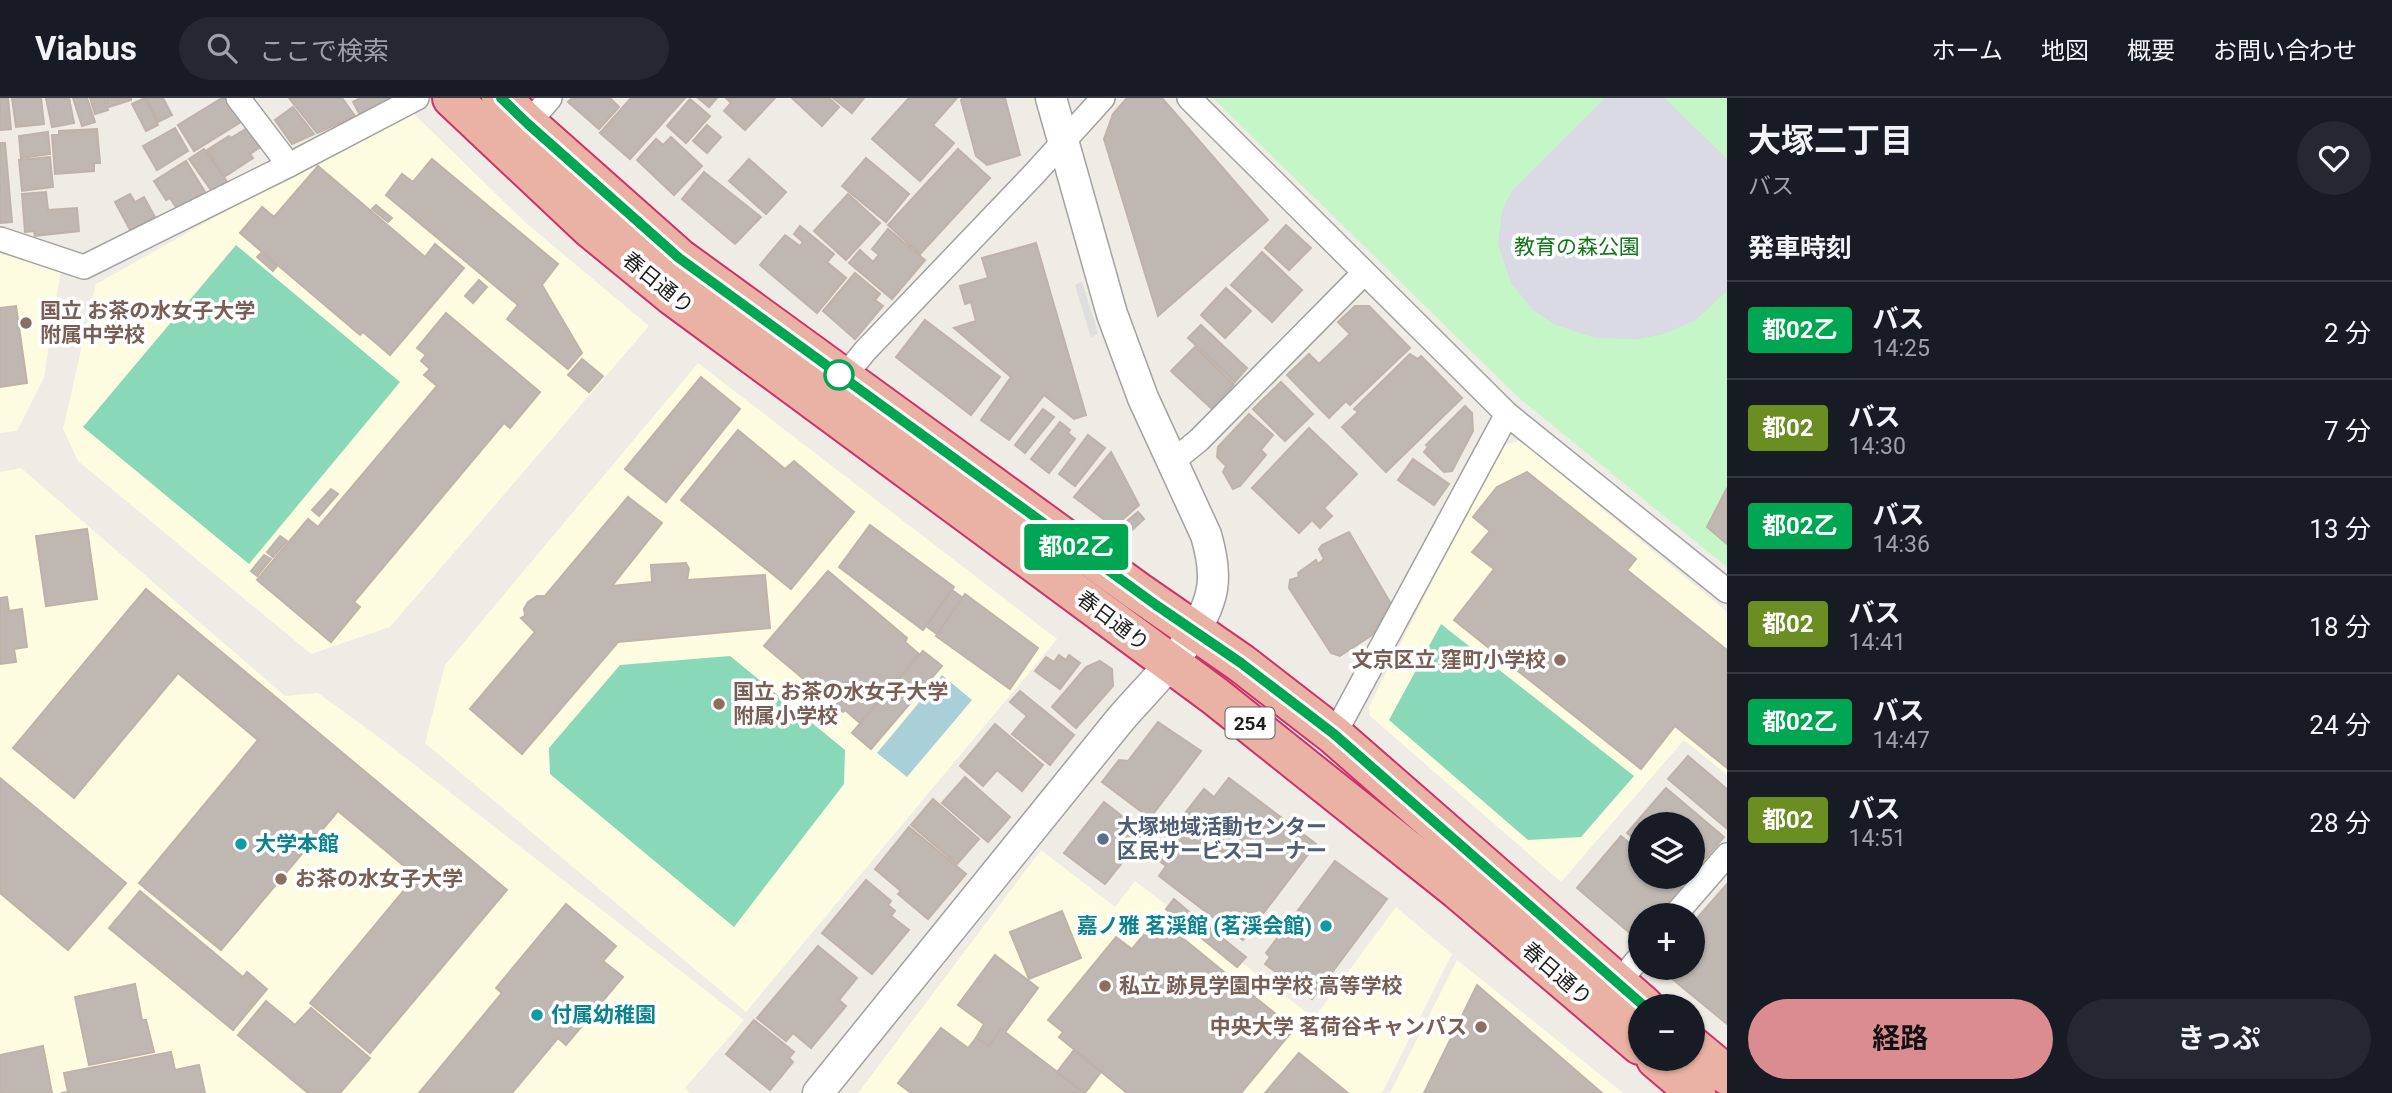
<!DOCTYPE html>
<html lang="ja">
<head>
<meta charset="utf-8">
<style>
	body { margin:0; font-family:Roboto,"Noto Sans JP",sans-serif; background:#242831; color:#f1f3f6; height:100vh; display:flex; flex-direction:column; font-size:26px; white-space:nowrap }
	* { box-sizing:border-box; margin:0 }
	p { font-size:23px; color:#9ea1a6 }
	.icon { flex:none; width:38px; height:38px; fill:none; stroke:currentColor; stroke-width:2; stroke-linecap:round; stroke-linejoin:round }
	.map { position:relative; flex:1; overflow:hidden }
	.panel { display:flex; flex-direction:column; background:#171b24; width:665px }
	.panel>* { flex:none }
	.badge { padding:0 14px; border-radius:5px; font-size:24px; line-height:46px }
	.tools { position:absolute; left:1628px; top:714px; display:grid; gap:14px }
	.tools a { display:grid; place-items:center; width:77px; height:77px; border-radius:50%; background:#171b24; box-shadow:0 2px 5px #0004; font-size:35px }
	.map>.badge { position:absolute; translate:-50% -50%; box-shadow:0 0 0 4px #fff }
	h2 { padding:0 21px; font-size:26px; line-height:63px }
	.round { display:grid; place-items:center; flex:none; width:74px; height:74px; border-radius:37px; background:#242831 }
	.summary { display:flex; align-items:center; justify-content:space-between; height:119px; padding:0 21px }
	h1 { font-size:33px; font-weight:700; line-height:52px }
	.cta { display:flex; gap:14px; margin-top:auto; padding:14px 21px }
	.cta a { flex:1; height:80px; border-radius:42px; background:#da8c90; color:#111; font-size:28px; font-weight:700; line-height:80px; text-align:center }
	.cta a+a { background:#242831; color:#f1f3f6 }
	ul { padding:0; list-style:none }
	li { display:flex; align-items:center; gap:21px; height:98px; padding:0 21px; border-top:2px solid #363941 }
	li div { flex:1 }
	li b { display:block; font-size:26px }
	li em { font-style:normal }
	li .badge { min-width:77px; font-weight:700; text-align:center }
	header { display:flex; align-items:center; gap:42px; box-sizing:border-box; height:98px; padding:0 35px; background:#171b24; border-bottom:2px solid #363941 }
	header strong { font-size:33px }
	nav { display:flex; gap:38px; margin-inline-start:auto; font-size:24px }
	.search { width:490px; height:63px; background:#242831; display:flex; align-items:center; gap:18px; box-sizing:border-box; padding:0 24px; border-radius:38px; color:#9ea1a6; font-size:26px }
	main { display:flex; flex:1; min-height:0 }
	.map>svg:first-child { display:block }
	.education { fill:#fdfce0 }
	.park { fill:#c5f6c8 }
	.pitch { fill:#89d8b7 }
	.parking { fill:#dedede }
	.plaza { fill:#dadae4 }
	.water { fill:#a9d0d9 }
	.building { fill:#bfb7b2; stroke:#bfb2a9; stroke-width:2 }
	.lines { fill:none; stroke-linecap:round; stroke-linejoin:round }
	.minor-casing { stroke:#a2a2a2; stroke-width:26 }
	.tertiary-casing { stroke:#a2a2a2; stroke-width:33 }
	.trunk-casing { stroke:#ce316b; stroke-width:42 }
	.minor { stroke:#fff; stroke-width:23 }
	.tertiary { stroke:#fff; stroke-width:30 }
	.trunk { stroke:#eab2a4; stroke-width:38 }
	.line-casing { stroke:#fff; stroke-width:16 }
	.line { stroke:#00a651; stroke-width:10 }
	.education-dot { fill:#8d6e63; stroke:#fff; stroke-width:2.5 }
	.stop-dot { fill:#fff; stroke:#00a651; stroke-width:3.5 }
	.service-dot { fill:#5c6f8a; stroke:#fff; stroke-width:2.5 }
	.culture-dot { fill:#0f9aa8; stroke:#fff; stroke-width:2.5 }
	.labels { text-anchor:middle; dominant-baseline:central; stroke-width:7; stroke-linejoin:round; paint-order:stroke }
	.shield { fill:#fff; stroke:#626262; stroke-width:2 }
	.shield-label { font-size:19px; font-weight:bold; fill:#1e1e1e }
	.park-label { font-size:21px; fill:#137619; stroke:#fff }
	.street-label { font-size:21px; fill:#1e1e1e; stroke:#fff }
	.education-label { font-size:21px; font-weight:bold; fill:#785e54; stroke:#fff; text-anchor:start }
	.service-label { font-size:21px; font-weight:bold; fill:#4e5e75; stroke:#fff; text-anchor:start }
	.culture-label { font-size:21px; font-weight:bold; fill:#0d838f; stroke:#fff; text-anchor:start }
</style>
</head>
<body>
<header>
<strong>Viabus</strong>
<div class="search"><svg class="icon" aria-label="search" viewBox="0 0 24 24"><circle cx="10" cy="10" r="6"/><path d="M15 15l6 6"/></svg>ここで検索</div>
<nav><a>ホーム</a><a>地図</a><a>概要</a><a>お問い合わせ</a></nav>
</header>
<main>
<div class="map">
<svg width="1727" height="995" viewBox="0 0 1727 995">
	<rect width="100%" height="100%" fill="#efebe5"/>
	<g class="education">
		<polygon points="412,14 526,125 649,228 390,529 311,556 78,363 63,331 96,186 344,47"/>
		<polygon points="0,152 61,171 44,280 17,333 0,335"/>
		<polygon points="698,265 1057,541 746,914 425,645 445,567"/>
		<polygon points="1520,343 1727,514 1727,677 1684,642 1561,784 1370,618 1369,609 1500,348"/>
		<polygon points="21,370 285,598 318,595 380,640 744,922 685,990 690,995 0,995 0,374"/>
		<polygon points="1041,752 1115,809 1135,783 1314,920 1396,809 1452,856 1382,995 858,995"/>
		<polygon points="1457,862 1623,995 1390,995"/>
	</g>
	<polygon class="park" points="1213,0 1727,0 1727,469 1518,299"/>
	<g class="pitch">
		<polygon points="236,147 400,284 249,466 83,329"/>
		<polygon points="1441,526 1634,678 1581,739 1528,742 1389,622"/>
		<polygon points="730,558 845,652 844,686 734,829 550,676 549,650 620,567"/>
	</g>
	<polygon class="parking" points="1082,184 1098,235 1091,240 1075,187"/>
	<polygon class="plaza" points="1605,0 1665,0 1727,61 1727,193 1696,222 1664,236 1639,241 1595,240 1556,227 1533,212 1511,185 1498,146 1502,112 1512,93"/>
	<polygon class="water" points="942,577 972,602 907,679 877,655"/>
	<g class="building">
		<polygon points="8,0 11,31 0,32 0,1"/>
		<polygon points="12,0 41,0 44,26 16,29"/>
		<polygon points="46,0 69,0 74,25 52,29"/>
		<polygon points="73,0 87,0 95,24 82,28"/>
		<polygon points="90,0 104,0 108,12 95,16"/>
		<polygon points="106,0 131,0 131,2 109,9"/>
		<polygon points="145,0 158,27 146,33 132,6"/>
		<polygon points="146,0 163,0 172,17 158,24"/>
		<polygon points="222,0 225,0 241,24 194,53 178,27"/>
		<polygon points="289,0 342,0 355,18 317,35"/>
		<polygon points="360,0 395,0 361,19 353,4"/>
		<polygon points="572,0 610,0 619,9 599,31 568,4"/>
		<polygon points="631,0 685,0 630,61 600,35"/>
		<polygon points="698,0 717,0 709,9"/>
		<polygon points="726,0 775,0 745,32 724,13 731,5"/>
		<polygon points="792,0 829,0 839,9 822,28"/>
		<polygon points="833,0 864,0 852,15"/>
		<polygon points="909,0 957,0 933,27 954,45 920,83 872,41"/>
		<polygon points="963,0 1005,0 1020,57 987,67 976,58 961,2"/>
		<polygon points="1127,0 1162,0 1268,122 1158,218 1104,41 1113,16"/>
		<polygon points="690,1 710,18 686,45 667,28"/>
		<polygon points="293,9 314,36 292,46 275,22"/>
		<polygon points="252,27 265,46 250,56 253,60 224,79 207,52 229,38 231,40"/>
		<polygon points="707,27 721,39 707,55 693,43"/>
		<polygon points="175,30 188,53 157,72 143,48"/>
		<polygon points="97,31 100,65 94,65 94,73 55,76 52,37 59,37 59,33"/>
		<polygon points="48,34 50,56 21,60 19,38"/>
		<polygon points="671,39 702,68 674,97 637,62 656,41 663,47"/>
		<polygon points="0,45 5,45 12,124 0,125"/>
		<polygon points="204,51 228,85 213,95 189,61"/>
		<polygon points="958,51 990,80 920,156 888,127"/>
		<polygon points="50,59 53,89 22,93 19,62"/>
		<polygon points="866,60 909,96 886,124 842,88"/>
		<polygon points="432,61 558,166 542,187 582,255 568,271 507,221 518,207 386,97 402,76 413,84"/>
		<polygon points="749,61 786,94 766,116 729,83"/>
		<polygon points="186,63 205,94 177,111 170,100 166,102 154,83"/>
		<polygon points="318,68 425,159 435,146 464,170 390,257 363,234 360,237 240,135 262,109 274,119"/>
		<polygon points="704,74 761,119 735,146 682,101"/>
		<polygon points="46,94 48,112 77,110 79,133 35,138 34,133 25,134 22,96"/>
		<polygon points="130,96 135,104 144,99 155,119 130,132 115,104"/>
		<polygon points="848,96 880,125 846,162 814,133"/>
		<polygon points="376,107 392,120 388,124 372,111"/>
		<polygon points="1286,127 1311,150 1289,172 1265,150"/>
		<polygon points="800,128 834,156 827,164 846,180 817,215 760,167 785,137 800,148 803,144 794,136"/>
		<polygon points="888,131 925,162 892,201 849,165 860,152 873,164 879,157 872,151"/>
		<polygon points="1036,145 1086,317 1074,321 1044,297 1009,342 981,322 1011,279 954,230 976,223 971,204 965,206 960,188 988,180 982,160"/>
		<polygon points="1262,154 1302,192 1272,224 1231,187"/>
		<polygon points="261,155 277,168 273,173 257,159"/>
		<polygon points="855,175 880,196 875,202 883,208 855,241 823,213"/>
		<polygon points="479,182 487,189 473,205 465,198"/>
		<polygon points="1226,190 1251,213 1225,240 1201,217"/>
		<polygon points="16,208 27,285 0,289 0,210"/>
		<polygon points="1355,208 1369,208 1410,250 1350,307 1346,303 1329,320 1287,277 1309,256 1319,266 1350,236 1338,224"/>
		<polygon points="446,215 540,294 510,330 504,325 354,504 360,509 331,544 257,482 308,421 318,429 437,288 424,277 430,271 421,263 426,257 417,250"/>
		<polygon points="925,222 1000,279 971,317 896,259"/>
		<polygon points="1201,227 1247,270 1235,284 1188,240"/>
		<polygon points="1195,249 1234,286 1212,311 1171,273"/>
		<polygon points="1410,256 1418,261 1421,258 1462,300 1386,374 1342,329 1358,314 1354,311"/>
		<polygon points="582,261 603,278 589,294 568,277"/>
		<polygon points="701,279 740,311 666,404 625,371"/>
		<polygon points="1281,284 1313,316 1285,343 1253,311"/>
		<polygon points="1465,308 1472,315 1473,333 1452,373 1444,374 1424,354 1428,349 1426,347"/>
		<polygon points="1043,311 1054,319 1025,355 1015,347"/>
		<polygon points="1249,316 1273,337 1261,352 1266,357 1240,388 1233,391 1223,374 1226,368 1217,359 1218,349"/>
		<polygon points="1060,324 1070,332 1068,335 1075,341 1049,375 1031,361"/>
		<polygon points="1309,330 1357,376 1324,410 1332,418 1320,430 1312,422 1299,435 1252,390"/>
		<polygon points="738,332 785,371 794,363 854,414 791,491 681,402"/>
		<polygon points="1088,337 1105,350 1075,388 1059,376"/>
		<polygon points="1111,354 1139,407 1114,429 1074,399"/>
		<polygon points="1413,361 1449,386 1434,407 1398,382"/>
		<polygon points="1527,374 1636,461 1627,472 1727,552 1727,670 1675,628 1641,671 1454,522 1494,471 1472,454 1490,433 1473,419 1497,389"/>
		<polygon points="1727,390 1727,446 1707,429"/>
		<polygon points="331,391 338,396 319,418 312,412"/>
		<polygon points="628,399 662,425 612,488 652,484 651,467 686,465 689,471 687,482 765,477 770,530 618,544 522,656 470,611 535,534 521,520 525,518 524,511 528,504 537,498 545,498"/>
		<polygon points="1138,414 1144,421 1129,435 1122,427"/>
		<polygon points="870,427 954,489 923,532 839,469"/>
		<polygon points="87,431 97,501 46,508 36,438"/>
		<polygon points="1349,434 1391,506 1372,537 1340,558 1331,555 1289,490 1290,482 1299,479 1298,475 1316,462 1318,466 1324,461 1319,451 1322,447"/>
		<polygon points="280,438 287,443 273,459 267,454"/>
		<polygon points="264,457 271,461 257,478 251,473"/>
		<polygon points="828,473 907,540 905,544 919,556 860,625 845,612 843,614 764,548"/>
		<polygon points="146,491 507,792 370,955 310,905 416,778 338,713 221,852 139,785 258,642 178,575 74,700 13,650"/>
		<polygon points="952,492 963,500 937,536 926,528"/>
		<polygon points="965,496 1038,550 1010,591 936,538"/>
		<polygon points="7,499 9,513 22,511 27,549 14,551 16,564 0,566 0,500"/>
		<polygon points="923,553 942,568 871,651 852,635"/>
		<polygon points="1059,557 1066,562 1069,557 1080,565 1060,591 1035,573 1046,559 1054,564"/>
		<polygon points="1100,563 1112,571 1113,588 1076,630 1052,609 1086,569"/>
		<polygon points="1020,593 1074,637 1050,667 1012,636 1027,618 1010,604"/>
		<polygon points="1158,624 1201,653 1150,720 1102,684 1119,662 1128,663"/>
		<polygon points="995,626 1043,667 1022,693 997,672 983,688 960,668"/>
		<polygon points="1688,658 1727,691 1726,730 1668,681"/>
		<polygon points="965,679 1010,719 988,744 942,705"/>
		<polygon points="0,680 126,785 68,852 0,795"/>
		<polygon points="1229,680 1316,746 1243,842 1159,778 1166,768 1152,757 1204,691 1214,699"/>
		<polygon points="1666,690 1724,739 1692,775 1692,726 1640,726 1640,746 1627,735"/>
		<polygon points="933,701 979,741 957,766 911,727"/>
		<polygon points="1104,704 1145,736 1105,786 1064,755"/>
		<polygon points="909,729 966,776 928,821 898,796 901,793 875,771"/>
		<polygon points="1621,738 1640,754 1640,779 1669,779 1683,791 1661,817 1640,817 1639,843 1577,790"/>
		<polygon points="1335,763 1387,801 1312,901 1265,866 1270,859 1266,855"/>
		<polygon points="866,782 891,803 888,807 895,813 891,818 909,832 872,876 822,835"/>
		<polygon points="1727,786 1727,926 1659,870 1692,870 1692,826"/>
		<polygon points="140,793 243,879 247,874 267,891 233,932 109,830"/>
		<polygon points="1174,801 1188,813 1180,823 1166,811"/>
		<polygon points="566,806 616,848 603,863 623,879 566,947 558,940 512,995 419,995 502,895 496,890"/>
		<polygon points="1062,813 1081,860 1029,881 1010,834"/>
		<polygon points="1190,814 1246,859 1237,869 1182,824"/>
		<polygon points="1158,820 1294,931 1241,995 1127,995 1059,939 1063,934 1048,922 1116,839 1132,851"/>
		<polygon points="818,848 857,880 839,902 846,908 811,950 793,935 786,943 757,920"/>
		<polygon points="995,857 1038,890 1006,933 1001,931 989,948 976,940 984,926 958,907"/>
		<polygon points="135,886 142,922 146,922 154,954 89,967 75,899"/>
		<polygon points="1477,887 1602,995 1424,995"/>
		<polygon points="266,903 295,927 311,910 370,960 340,995 308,995 238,937"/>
		<polygon points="754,922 794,954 789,960 793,964 770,992 726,956"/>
		<polygon points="941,930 968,950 976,940 989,948 1001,931 1085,995 911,995 898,985"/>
		<polygon points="43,948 52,995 0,995 0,957"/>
		<polygon points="1074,952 1101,974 1085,995 1057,974"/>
		<polygon points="171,954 175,972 199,967 205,995 61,995 68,994 64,975"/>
		<polygon points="1299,955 1348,995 1265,995"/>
	</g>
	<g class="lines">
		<g class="minor-casing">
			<g id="minor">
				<polyline points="238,0 289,67"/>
				<polyline points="1189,0 1507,316 1727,493"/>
				<polyline points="528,26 550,0"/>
				<polyline points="0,141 84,169 289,67 417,0"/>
				<polyline points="843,280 865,253 1035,75 1103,0"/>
				<polyline points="1172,364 1199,342 1364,175"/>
				<polyline points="1334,637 1507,316"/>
				<polyline points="1675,817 1727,757"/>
				<polyline points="1617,886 1640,859"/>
			</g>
		</g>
		<g class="tertiary-casing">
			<path id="tertiary" d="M 818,995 L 1119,623 C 1150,586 1203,540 1212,491 C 1215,473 1211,454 1206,437 L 1143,300 L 1112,216 L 1051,0"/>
		</g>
		<g class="trunk-casing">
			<g id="trunk">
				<polyline points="452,0 590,130 673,198 1215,598 1458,792 1640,947"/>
				<polyline points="501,0 528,26 679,160 1137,493 1241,565 1334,637 1644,908"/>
				<polyline points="1692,948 1727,977"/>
				<polyline points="1656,961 1696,995"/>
			</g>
		</g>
		<use href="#minor" class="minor"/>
		<use href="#tertiary" class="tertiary"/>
		<use href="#trunk" class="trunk"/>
	</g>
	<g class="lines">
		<g class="line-casing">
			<polyline id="line" points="501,0 528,26 679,160 1156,507 1241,565 1334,636 1644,908"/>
		</g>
		<use href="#line" class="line"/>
	</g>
	<g class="education-dot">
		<circle cx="26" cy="225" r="7"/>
		<circle cx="1560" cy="562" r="7"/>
		<circle cx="719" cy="606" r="7"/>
		<circle cx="281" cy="781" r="7"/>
		<circle cx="1105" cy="888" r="7"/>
		<circle cx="1481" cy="929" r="7"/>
	</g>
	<circle class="stop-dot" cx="839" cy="277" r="14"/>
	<circle class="service-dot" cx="1103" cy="741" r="7"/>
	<g class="culture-dot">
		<circle cx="241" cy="746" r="7"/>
		<circle cx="1326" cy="828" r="7"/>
		<circle cx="537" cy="917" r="7"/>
	</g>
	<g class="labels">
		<rect class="shield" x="1225.5" y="609.5" width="49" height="31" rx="5"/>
		<g class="shield-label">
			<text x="1250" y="625">254</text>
		</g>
		<g class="park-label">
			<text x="1577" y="149">教育の森公園</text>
		</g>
		<g class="street-label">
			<text transform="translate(658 185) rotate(39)">春日通り</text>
			<text transform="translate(1113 523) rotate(37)">春日通り</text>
			<text transform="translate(1557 876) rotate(41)">春日通り</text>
		</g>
		<g class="education-label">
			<text x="40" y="213">国立 お茶の水女子大学<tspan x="40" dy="24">附属中学校</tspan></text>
			<text x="1546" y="562" text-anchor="end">文京区立 窪町小学校</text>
			<text x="733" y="594">国立 お茶の水女子大学<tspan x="733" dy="24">附属小学校</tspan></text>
			<text x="295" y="781">お茶の水女子大学</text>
			<text x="1119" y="888">私立 跡見学園中学校 高等学校</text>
			<text x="1467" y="929" text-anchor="end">中央大学 茗荷谷キャンパス</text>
		</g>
		<g class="service-label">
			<text x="1117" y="729">大塚地域活動センター<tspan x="1117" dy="24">区民サービスコーナー</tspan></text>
		</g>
		<g class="culture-label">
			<text x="255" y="746">大学本館</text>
			<text x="1312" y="828" text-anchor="end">嘉ノ雅 茗渓館 (茗渓会館)</text>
			<text x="551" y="917">付属幼稚園</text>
		</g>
	</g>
</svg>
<div class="tools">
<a><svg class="icon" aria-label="layers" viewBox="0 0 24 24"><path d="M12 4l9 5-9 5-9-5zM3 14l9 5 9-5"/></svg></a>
<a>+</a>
<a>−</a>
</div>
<b class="badge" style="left:1076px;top:449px;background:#00a651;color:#fff">都02乙</b>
</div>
<section class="panel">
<div class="summary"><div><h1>大塚二丁目</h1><p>バス</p></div><a class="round"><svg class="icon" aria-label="heart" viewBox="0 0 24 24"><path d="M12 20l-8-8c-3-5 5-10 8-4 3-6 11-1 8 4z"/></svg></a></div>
<h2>発車時刻</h2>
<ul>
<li><span class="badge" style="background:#00a651;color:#fff">都02乙</span><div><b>バス</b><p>14:25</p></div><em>2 分</em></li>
<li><span class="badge" style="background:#6b8e23;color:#fff">都02</span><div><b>バス</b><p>14:30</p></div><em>7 分</em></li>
<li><span class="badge" style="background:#00a651;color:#fff">都02乙</span><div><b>バス</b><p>14:36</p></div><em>13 分</em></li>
<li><span class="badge" style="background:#6b8e23;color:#fff">都02</span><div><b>バス</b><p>14:41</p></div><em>18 分</em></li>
<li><span class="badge" style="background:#00a651;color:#fff">都02乙</span><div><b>バス</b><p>14:47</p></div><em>24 分</em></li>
<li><span class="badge" style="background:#6b8e23;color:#fff">都02</span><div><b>バス</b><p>14:51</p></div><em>28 分</em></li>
</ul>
<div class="cta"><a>経路</a><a>きっぷ</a></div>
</section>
</main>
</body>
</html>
